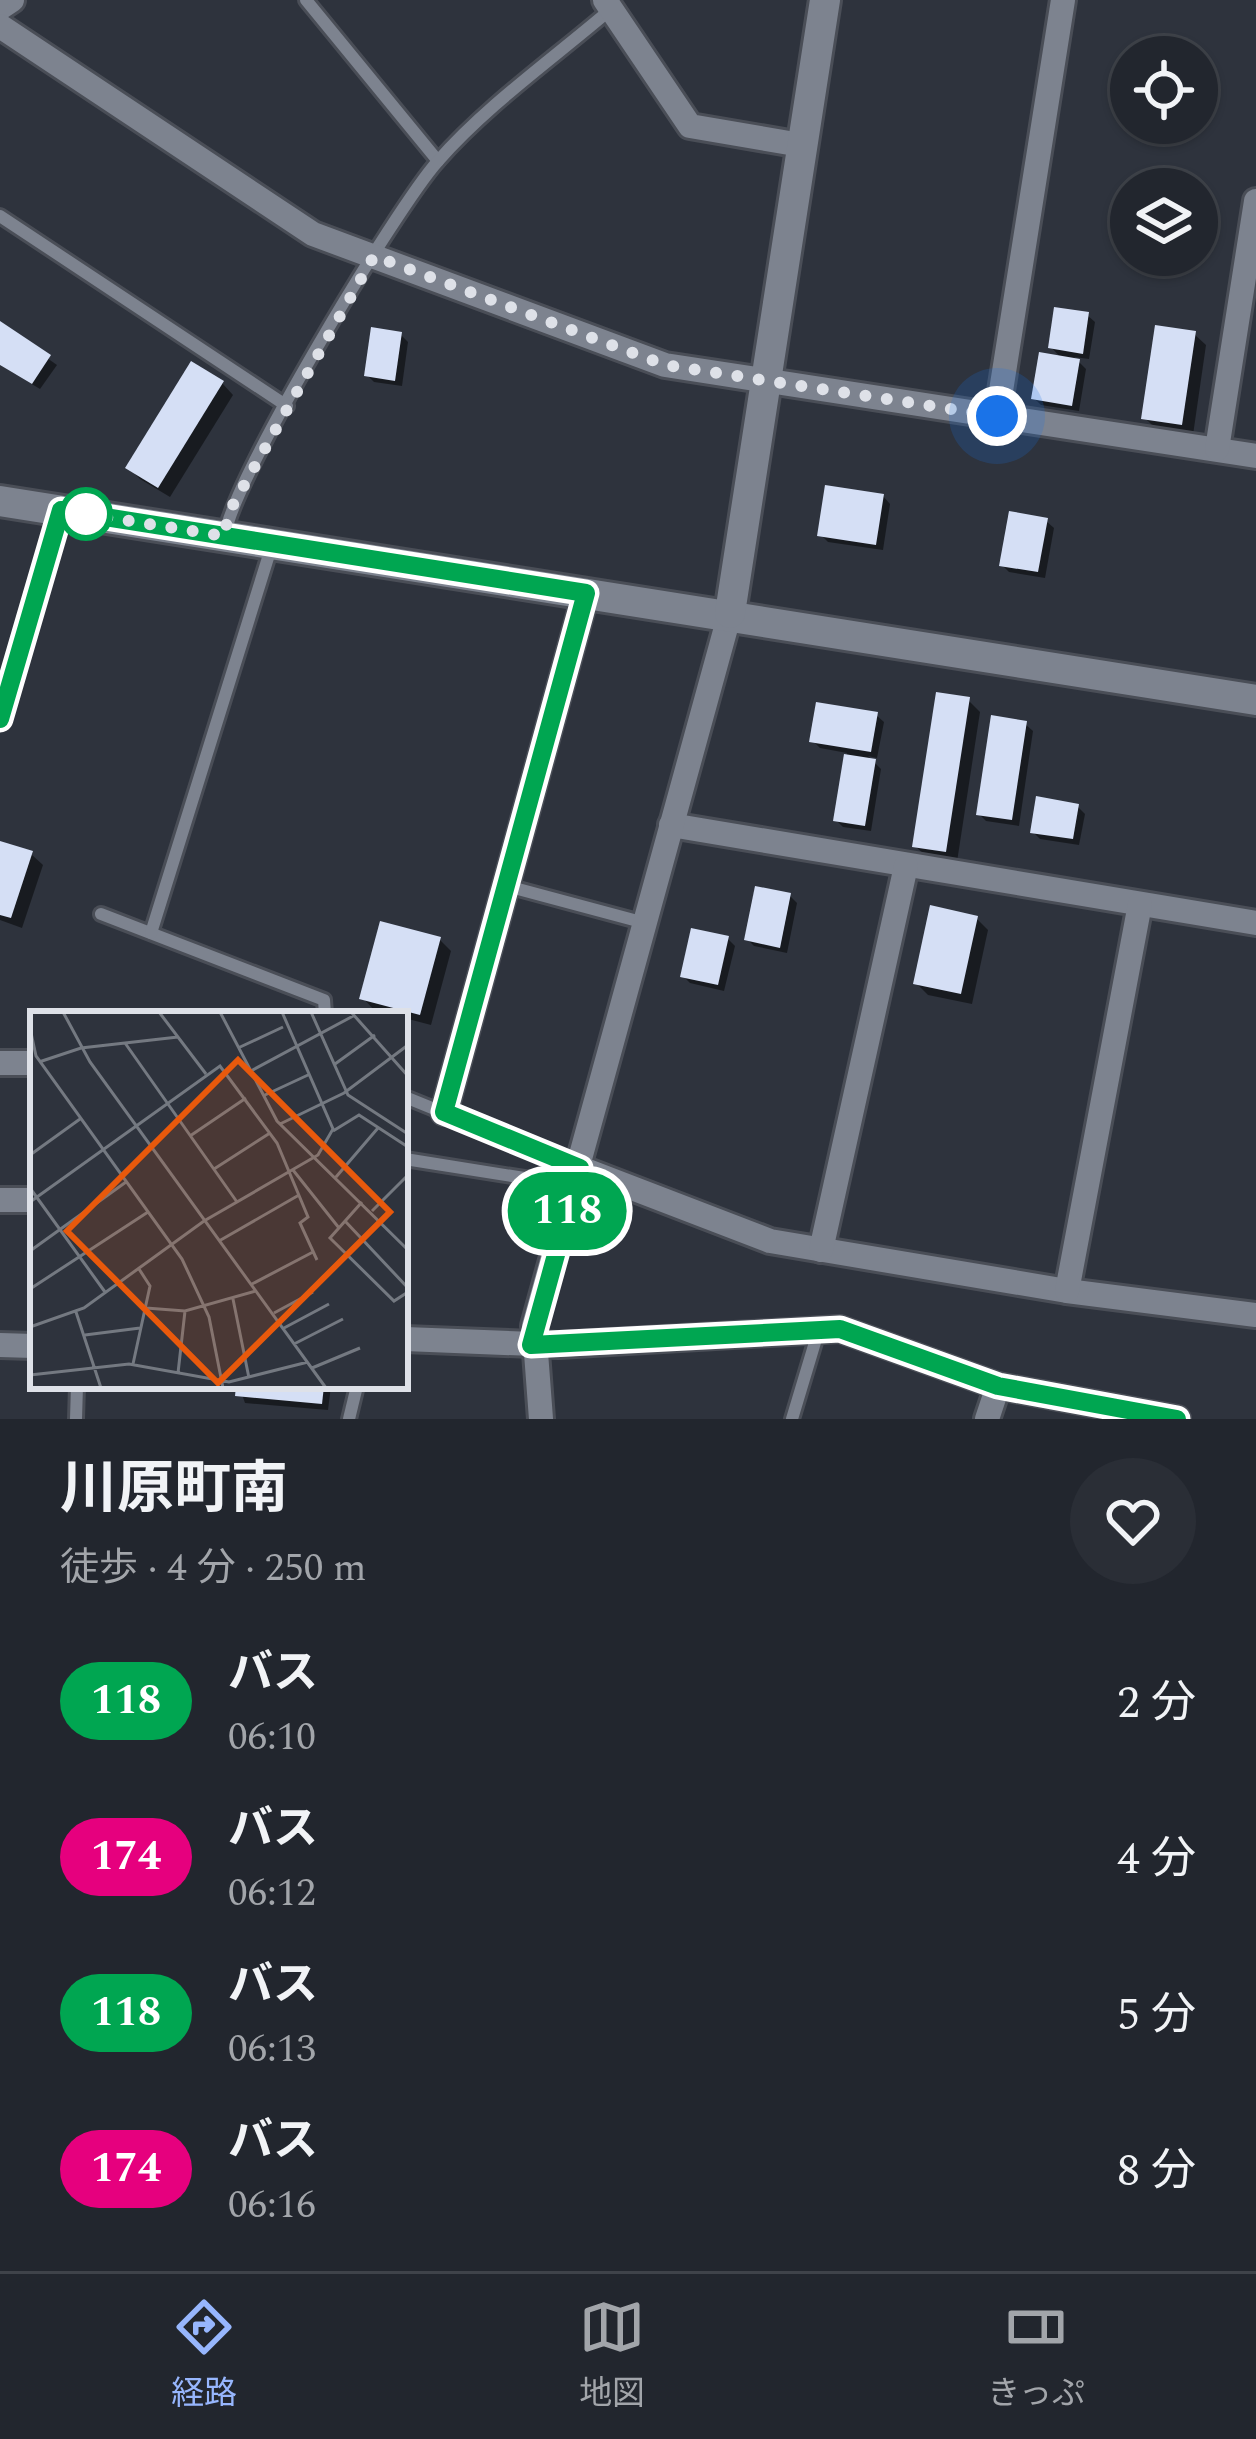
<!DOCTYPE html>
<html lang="ja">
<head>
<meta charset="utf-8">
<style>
	body { margin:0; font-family:Spectral,"Noto Sans JP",serif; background:#2a2e36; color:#f1f3f6; height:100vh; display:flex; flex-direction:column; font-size:45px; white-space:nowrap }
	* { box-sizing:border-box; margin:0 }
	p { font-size:39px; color:#a2a5aa }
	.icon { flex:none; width:66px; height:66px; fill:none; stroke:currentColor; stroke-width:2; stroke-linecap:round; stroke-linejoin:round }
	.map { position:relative; height:1419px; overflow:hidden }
	.drawer { display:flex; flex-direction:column; background:#22262e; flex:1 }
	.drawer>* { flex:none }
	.badge { padding:0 24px; border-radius:39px; font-size:42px; line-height:78px }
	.fabs { position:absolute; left:1110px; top:36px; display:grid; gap:24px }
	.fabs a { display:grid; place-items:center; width:108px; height:108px; border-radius:50%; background:#22262e; box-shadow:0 3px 9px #0004,0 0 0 3px #3f434a; font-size:60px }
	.you { position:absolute; width:60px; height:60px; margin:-30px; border:9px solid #fff; border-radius:50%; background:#1a73e8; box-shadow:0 0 0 18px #1a73e833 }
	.map>.badge { position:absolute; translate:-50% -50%; box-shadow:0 0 0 6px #fff }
	.round { display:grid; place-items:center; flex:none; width:126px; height:126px; border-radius:63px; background:#2a2e36 }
	.summary { display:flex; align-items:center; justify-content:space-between; height:204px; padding:0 60px }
	h1 { font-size:57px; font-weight:700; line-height:90px }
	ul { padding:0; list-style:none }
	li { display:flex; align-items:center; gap:36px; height:156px; padding:0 60px }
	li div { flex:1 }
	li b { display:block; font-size:45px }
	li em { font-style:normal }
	li .badge { min-width:132px; font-weight:700; text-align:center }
	.tabs { display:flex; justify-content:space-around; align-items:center; height:168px; border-top:3px solid #3f434a; background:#22262e; font-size:33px; color:#a2a5aa }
	.tabs a { display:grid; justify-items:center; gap:6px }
	.tabs .active { color:#97b6fd }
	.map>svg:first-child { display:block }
	.shadow { fill:#0007 }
	.building { fill:#d5dff5 }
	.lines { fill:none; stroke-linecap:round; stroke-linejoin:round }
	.lane-casing { stroke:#4a4e57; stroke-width:18 }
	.street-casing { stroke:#4a4e57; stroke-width:30 }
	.secondary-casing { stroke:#4a4e57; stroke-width:36 }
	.lane { stroke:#7d838f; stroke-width:12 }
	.street { stroke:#7d838f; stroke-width:24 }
	.secondary { stroke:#7d838f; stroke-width:30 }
	.line-casing { stroke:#fff; stroke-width:27 }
	.line { stroke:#00a651; stroke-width:18 }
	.walk { stroke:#dee1e8; stroke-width:12; stroke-dasharray:0 21.6 }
	.stop-dot { fill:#fff; stroke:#00a651; stroke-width:6 }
	.inset-road { fill:none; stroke:#747981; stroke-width:3 }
	.view { fill:#e8590c; fill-opacity:0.15; stroke:#e8590c; stroke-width:6 }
	.inset-edge { fill:none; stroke:#dee1e8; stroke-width:6 }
</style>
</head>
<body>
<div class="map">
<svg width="1256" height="1419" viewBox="0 0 1256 1419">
	<rect width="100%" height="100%" fill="#2e333d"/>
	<g class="shadow">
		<polygon points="1087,315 1095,322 1089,359 1074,357 1086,369 1079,411 1041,405 1034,398 1062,359 1051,347"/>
		<polygon points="0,325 57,365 40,389 0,365"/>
		<polygon points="1194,334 1206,345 1193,435 1156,429 1145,418"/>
		<polygon points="401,335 408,342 402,386 374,382 367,375"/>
		<polygon points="222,383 233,395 170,497 140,479 129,468"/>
		<polygon points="883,496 890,504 883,550 828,542 821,535"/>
		<polygon points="1046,521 1054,528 1045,578 1009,572 1002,565"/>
		<polygon points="968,700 980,712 957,862 927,857 915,846"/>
		<polygon points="876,715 884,722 877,758 868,756 881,769 871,831 843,827 836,820 847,753 820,748 813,741"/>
		<polygon points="1025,724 1033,731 1019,826 986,821 979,814"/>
		<polygon points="1077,806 1085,814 1079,845 1040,839 1033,832"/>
		<polygon points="0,844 31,854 43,865 22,928 0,920"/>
		<polygon points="790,896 797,903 787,953 754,946 747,939"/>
		<polygon points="976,918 988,930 972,1004 928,995 916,983"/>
		<polygon points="728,939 735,946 724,991 690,983 683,976"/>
		<polygon points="440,940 451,951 431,1025 374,1010 363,998"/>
		<polygon points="239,1386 331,1386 328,1410 245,1403"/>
	</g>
	<g class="building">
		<polygon points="1054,307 1089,312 1083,354 1048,348"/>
		<polygon points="0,321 51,355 32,384 0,365"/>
		<polygon points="1155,325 1196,331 1182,425 1141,419"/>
		<polygon points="371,327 402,332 395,381 364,376"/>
		<polygon points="1039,352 1080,359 1072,406 1031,399"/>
		<polygon points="191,361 224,381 158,488 125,468"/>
		<polygon points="825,485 884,494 876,545 817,536"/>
		<polygon points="1009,511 1048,518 1038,572 999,566"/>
		<polygon points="936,692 970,697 946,852 912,847"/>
		<polygon points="816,702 878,712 871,752 809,742"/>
		<polygon points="991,715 1027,721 1012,820 976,815"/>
		<polygon points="844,754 876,759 865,826 833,821"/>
		<polygon points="1036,796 1079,804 1073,839 1030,833"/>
		<polygon points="0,841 33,851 11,918 0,915"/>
		<polygon points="755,886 791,893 780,948 744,940"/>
		<polygon points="930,905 978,916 961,994 913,984"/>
		<polygon points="380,921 441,937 420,1015 359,999"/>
		<polygon points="691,928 729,936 718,985 680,977"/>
		<polygon points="236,1386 324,1386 322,1404 235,1396"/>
	</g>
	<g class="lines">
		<g class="lane-casing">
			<g id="lane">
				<polyline points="306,0 438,161"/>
				<polyline points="0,216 287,406"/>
				<path d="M 225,535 C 232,480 396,208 438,161 C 487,105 554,58 611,9"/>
				<polyline points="0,719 60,513"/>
				<polyline points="507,886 645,923"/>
				<polyline points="101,914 324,1000 325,1014"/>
				<polyline points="151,933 272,545"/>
				<polyline points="405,1097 579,1168"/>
				<polyline points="405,1159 543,1181 572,1191"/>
				<polyline points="76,1419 77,1386"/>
				<polyline points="349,1419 357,1386"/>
				<polyline points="792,1419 819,1329"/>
			</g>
		</g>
		<g class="street-casing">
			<g id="street">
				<polyline points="605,0 690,126 801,145"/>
				<polyline points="0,8 12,0"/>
				<polyline points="0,26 313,234 665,365 1256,456"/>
				<polyline points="997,416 1063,0"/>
				<polyline points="1217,449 1256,201"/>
				<polyline points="671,825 1256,923"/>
				<polyline points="0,1063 33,1063"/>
				<polyline points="444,1112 586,593"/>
				<polyline points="580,1168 770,1241 1067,1291 1256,1315"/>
				<polyline points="0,1200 33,1200"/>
				<polyline points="821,1250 906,866"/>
				<polyline points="1067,1291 1140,904"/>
				<polyline points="405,1339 558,1345 840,1329 998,1386 1177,1419"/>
				<polyline points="0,1345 33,1346"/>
				<polyline points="541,1419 534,1326 730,613"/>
				<polyline points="987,1419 998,1386"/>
			</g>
		</g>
		<g class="secondary-casing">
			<g id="secondary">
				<polyline points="0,501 1256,700"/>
				<polyline points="730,613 825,0"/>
			</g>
		</g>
		<use href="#lane" class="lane"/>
		<use href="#street" class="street"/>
		<use href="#secondary" class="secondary"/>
	</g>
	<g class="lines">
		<g class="line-casing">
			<polyline id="line" points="0,719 61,510 586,593 444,1112 580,1168 531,1345 840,1329 998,1386 1177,1419"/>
		</g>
		<use href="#line" class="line"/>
		<polyline class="walk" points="86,514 224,536 229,512 374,256 665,365 997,416"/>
	</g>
	<circle class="stop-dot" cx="86" cy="514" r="24"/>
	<g transform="translate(30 1011)">
		<rect width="378" height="378" fill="#2e333d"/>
		<path class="inset-road" d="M 33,1 L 60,51 L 296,377M 129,1 L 176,63M 190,1 L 247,110 L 378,239M 281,1 L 318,84 L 378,123M 321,1 L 378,65M 0,17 L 6,45 L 152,248 L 179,306 L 193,377M 95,32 L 207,191M 208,37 L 253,16M 9,51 L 51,37 L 148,26M 305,53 L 345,24M 219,61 L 325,4M 235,84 L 278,64M 250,113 L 314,82 L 378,34M 303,120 L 329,104 L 378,136M 160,125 L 216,87M 0,144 L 50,108M 184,158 L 240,122M 263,159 L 309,217M 306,166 L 348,117M 0,177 L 75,281M 0,191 L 190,55 L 247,132 L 278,206 L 270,212 L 287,249M 332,191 L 300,227 L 364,290 L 378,281M 342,200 L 378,164M 315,210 L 378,277M 189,230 L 269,184M 0,240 L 96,171M 222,273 L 283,241M 0,278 L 118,201M 203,288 L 219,367M 116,297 L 155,300 L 226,280M 46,301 L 71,377M 244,302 L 283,281M 0,316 L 54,297 L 174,210 L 288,144 L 303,118 L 252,1M 254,317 L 299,293M 55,324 L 110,317M 264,333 L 313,308M 103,353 L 120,275 L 109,258M 282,357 L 330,337M 148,362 L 155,300M 0,364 L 99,353 L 199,371 L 278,351"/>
		<path class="view" d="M 208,49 L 360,201 L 188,372 L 37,220 Z"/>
		<rect width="378" height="378" class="inset-edge"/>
	</g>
</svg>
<div class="fabs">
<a><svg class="icon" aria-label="locate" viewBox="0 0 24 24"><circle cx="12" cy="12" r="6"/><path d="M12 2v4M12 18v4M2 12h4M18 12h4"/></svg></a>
<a><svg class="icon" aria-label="layers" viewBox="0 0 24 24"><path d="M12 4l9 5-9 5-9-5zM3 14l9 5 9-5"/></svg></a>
</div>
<div class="you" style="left:997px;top:416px"></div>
<b class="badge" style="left:567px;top:1211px;background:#00a651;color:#fff">118</b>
</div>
<section class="drawer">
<div class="summary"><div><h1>川原町南</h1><p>徒歩 · 4 分 · 250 m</p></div><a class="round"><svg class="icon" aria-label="heart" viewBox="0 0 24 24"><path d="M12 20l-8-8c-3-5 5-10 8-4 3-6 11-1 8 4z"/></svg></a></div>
<ul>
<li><span class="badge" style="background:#00a651;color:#fff">118</span><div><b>バス</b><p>06:10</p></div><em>2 分</em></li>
<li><span class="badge" style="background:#e6007e;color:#fff">174</span><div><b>バス</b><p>06:12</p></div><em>4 分</em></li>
<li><span class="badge" style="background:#00a651;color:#fff">118</span><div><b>バス</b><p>06:13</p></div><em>5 分</em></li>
<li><span class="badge" style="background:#e6007e;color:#fff">174</span><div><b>バス</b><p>06:16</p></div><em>8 分</em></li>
</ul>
</section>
<nav class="tabs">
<a class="active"><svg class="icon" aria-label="directions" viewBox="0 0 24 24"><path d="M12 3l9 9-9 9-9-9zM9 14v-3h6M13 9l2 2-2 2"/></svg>経路</a>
<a><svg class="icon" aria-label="map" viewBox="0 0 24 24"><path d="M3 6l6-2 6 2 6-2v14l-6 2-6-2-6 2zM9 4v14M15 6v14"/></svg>地図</a>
<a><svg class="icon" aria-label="tickets" viewBox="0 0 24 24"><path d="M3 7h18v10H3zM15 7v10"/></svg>きっぷ</a>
</nav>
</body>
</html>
